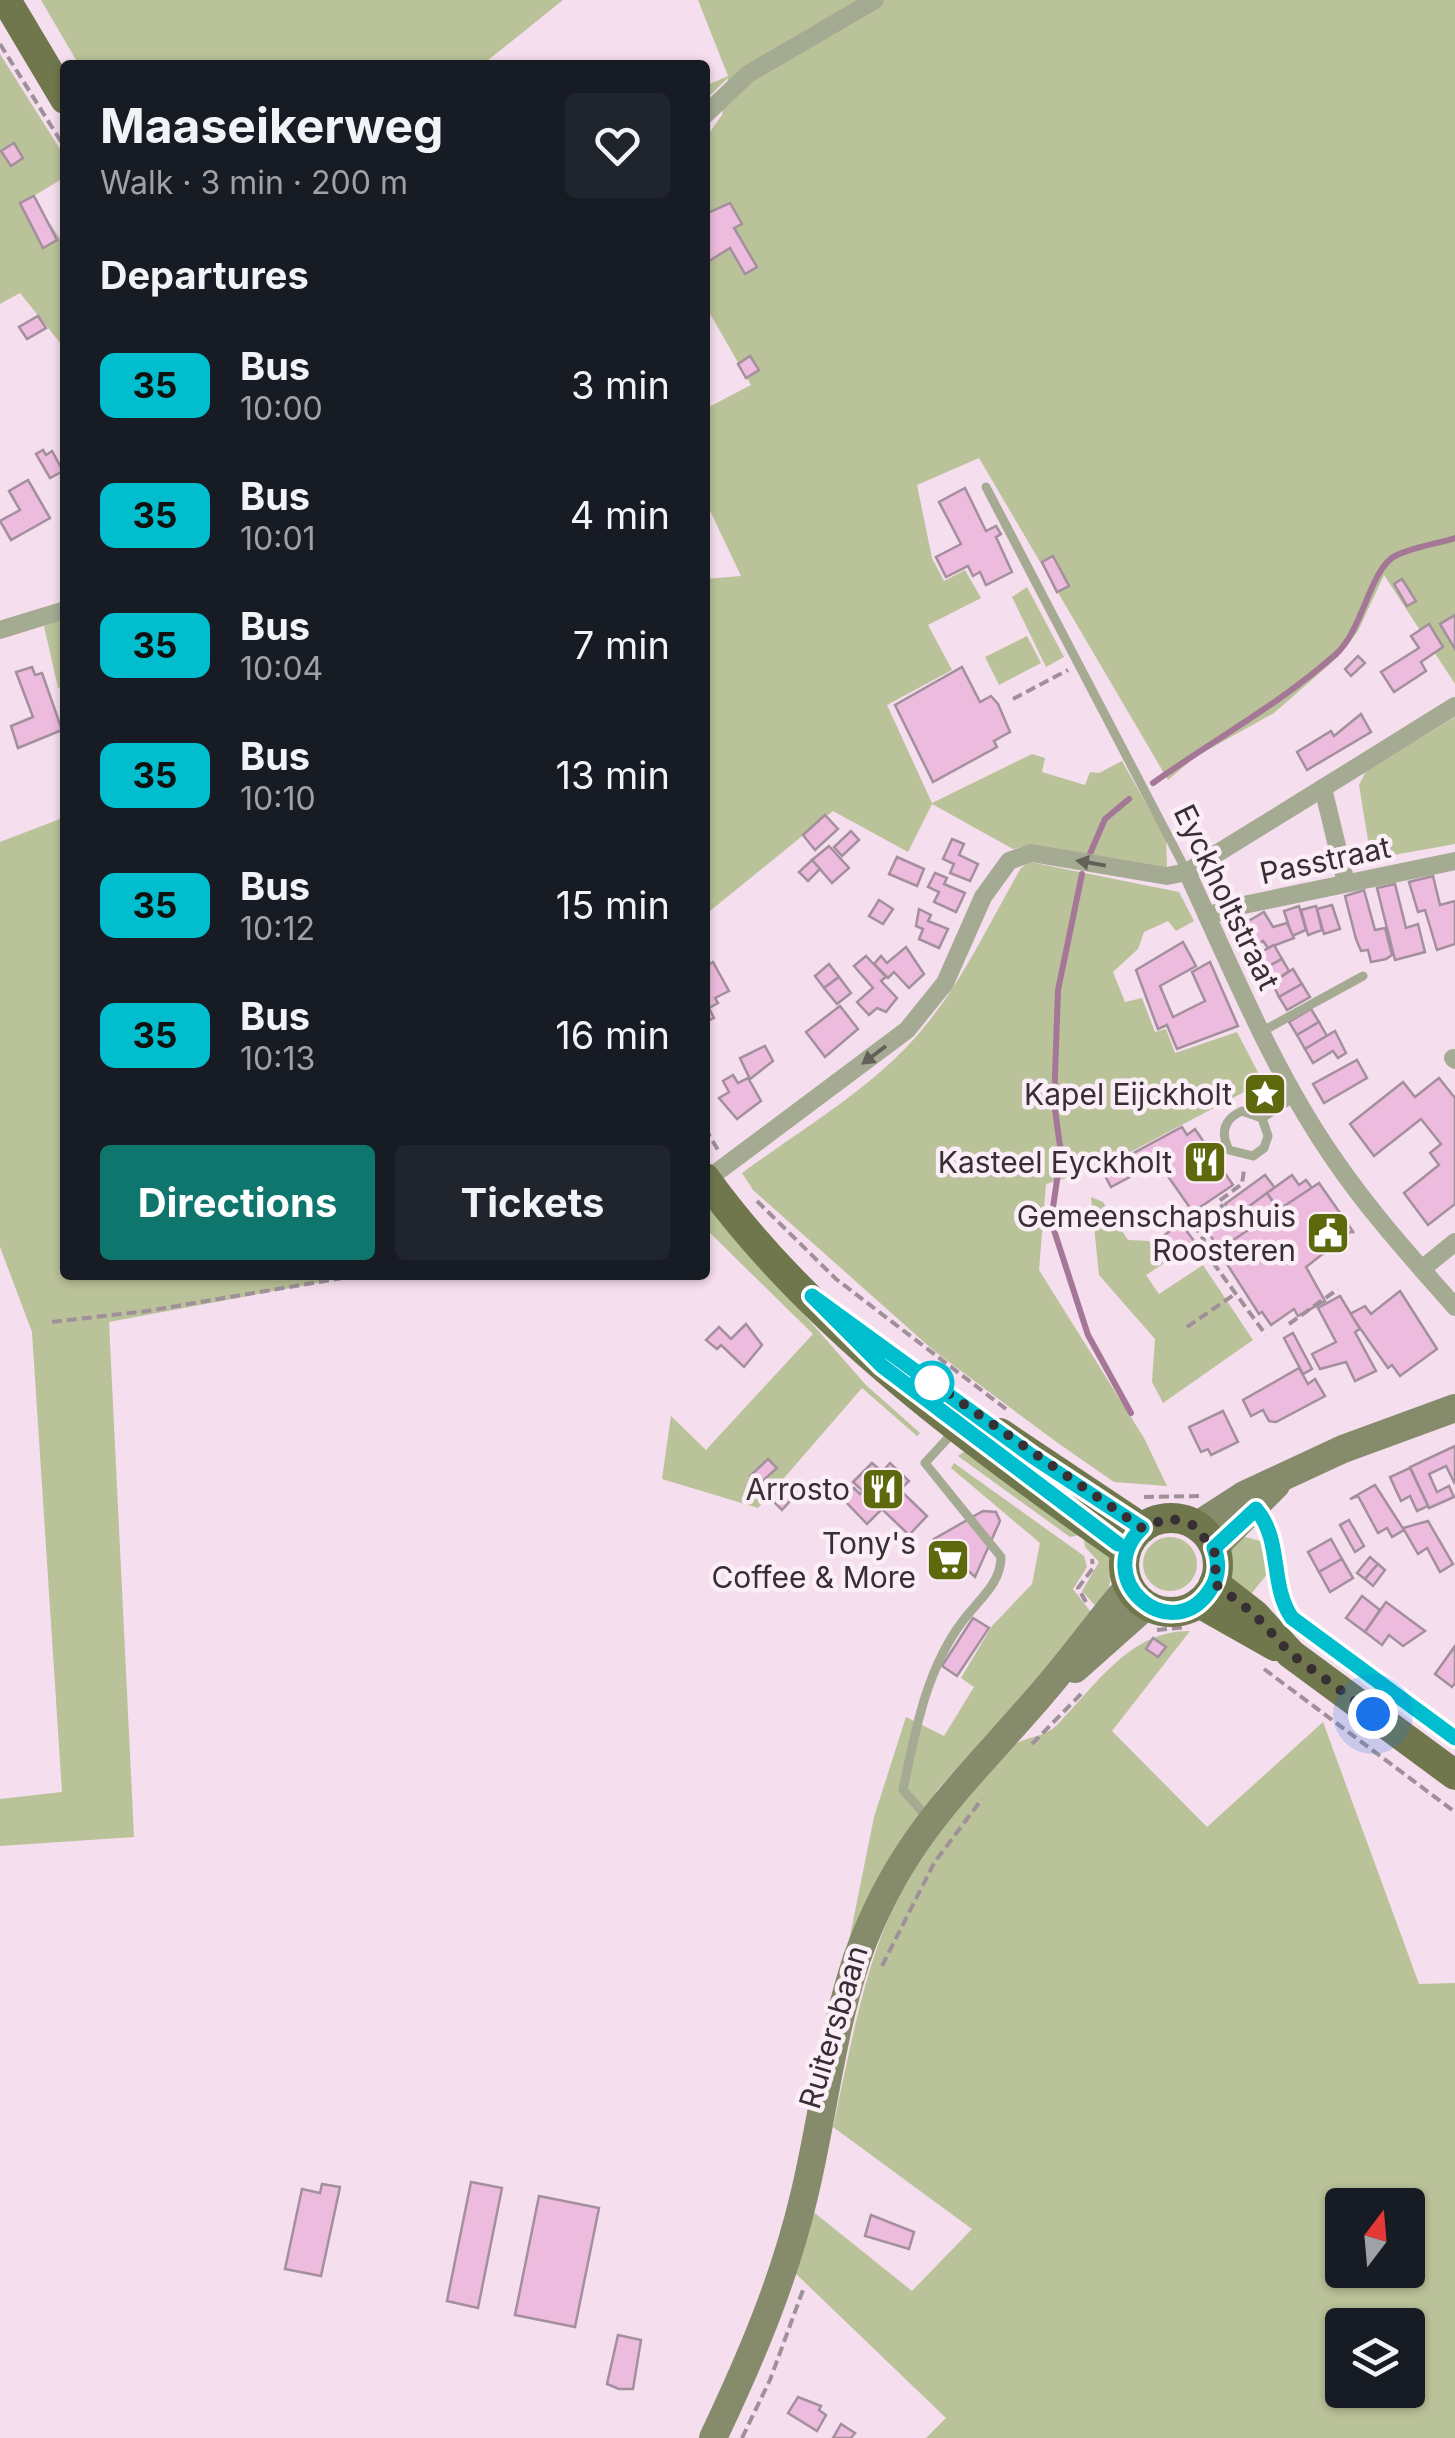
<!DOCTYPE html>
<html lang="en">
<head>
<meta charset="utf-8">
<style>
	body { margin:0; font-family:Inter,sans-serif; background:#20242c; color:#f1f3f6; height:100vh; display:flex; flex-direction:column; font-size:38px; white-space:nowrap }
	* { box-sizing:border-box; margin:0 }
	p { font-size:32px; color:#9ea1a6 }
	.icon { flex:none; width:55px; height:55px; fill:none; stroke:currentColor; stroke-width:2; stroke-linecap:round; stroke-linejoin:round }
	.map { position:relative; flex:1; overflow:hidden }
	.details { position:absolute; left:60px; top:60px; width:650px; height:1220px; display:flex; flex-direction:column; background:#171b24; border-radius:10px; box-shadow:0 2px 8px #0004 }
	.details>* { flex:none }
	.badge { padding:0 20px; border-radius:15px; font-size:35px; line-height:65px }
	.needle { width:65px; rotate:16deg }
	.buttons { position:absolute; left:1325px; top:2188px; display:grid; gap:20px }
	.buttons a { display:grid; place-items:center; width:100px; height:100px; border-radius:10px; background:#171b24; box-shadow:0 2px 8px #0004; font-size:50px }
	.you { position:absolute; width:50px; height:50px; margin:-25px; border:8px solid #fff; border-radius:50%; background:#1a73e8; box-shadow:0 0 0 15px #1a73e833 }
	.map>.badge { position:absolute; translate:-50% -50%; box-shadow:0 0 0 5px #fff }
	h2 { padding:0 40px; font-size:38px; line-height:90px }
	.round { display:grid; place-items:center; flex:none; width:105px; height:105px; border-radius:10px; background:#20242c }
	.summary { display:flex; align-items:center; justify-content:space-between; height:170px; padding:0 40px }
	h1 { font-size:48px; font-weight:700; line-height:75px }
	.primary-button { display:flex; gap:20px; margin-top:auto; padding:20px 40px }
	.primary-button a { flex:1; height:115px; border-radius:10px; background:#0f766e; color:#fff; font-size:40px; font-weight:700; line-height:115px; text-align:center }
	.primary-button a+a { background:#20242c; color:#f1f3f6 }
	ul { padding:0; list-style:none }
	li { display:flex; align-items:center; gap:30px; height:130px; padding:0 40px }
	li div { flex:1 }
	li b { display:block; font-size:38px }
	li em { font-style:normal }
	li .badge { min-width:110px; font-weight:700; text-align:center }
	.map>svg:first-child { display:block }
	.green { fill:#bac299; fill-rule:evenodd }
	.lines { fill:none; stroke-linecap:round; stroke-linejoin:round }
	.stream { stroke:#a57797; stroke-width:6 }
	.building { fill:#edbbdd; stroke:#a48f9d; stroke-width:2.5 }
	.path { stroke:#a0909a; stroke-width:4; stroke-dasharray:10 5; stroke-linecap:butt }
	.lane { stroke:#a5aa93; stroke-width:9 }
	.street { stroke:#a5aa93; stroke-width:18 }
	.secondary { stroke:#868c6b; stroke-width:28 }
	.primary { stroke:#70774d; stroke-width:30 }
	.oneway { fill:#63605a }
	.line-casing { stroke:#fff; stroke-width:22 }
	.line { stroke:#00becd; stroke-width:15 }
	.walk { stroke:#372f34; stroke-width:10; stroke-dasharray:0 18 }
	.stop-dot { fill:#fff; stroke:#00becd; stroke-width:5 }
	.labels { text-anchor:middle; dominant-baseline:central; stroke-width:9; stroke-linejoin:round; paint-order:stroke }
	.street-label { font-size:30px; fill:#372f34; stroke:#fceef7 }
	.poi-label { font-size:30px; fill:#372f34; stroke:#fceef7; text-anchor:end }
</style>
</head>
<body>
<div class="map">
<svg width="1455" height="2438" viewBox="0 0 1455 2438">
	<rect width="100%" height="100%" fill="#f5deed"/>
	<g class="green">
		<polygon points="41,0 563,0 482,65 79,65"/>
		<polygon points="698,0 1455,0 1455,684 1384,575 1358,631 1338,657 1274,713 1195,757 1168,780 979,458 917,485 932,558 944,581 965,570 981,598 928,625 952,670 887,705 932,803 1032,754 1045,758 1042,772 1085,785 1090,772 1099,773 1122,761 1166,839 1167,867 1031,845 1013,849 932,804 908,852 833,811 705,915 705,579 741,576 705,500 705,409 751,385 705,305 705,139 722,115 728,78 705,100 705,86 728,76"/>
		<polygon points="0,54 65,157 65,177 32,197 65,246 65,349 20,293 0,304"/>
		<polygon points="1027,587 1064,657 1046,667 1012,597"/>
		<polygon points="65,618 65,686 58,688 44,626"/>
		<polygon points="1027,636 1041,663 999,685 985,657"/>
		<polygon points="1455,717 1455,844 1371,859 1359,785 1366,771"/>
		<polygon points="65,817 65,1275 360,1275 109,1322 134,1837 0,1846 0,1799 62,1792 32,1332 0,1247 0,842"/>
		<path d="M 1030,862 L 1179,892 L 1194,921 L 1176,931 L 1168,921 L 1144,932 L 1138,949 L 1113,972 L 1125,1002 L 1142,998 L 1155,1032 L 1166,1029 L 1175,1053 L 1237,1032 L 1263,1082 L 1102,1167 L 1046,1184 L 1039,1270 L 1144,1438 L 1167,1486 L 1114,1482 L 1055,1441 L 933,1350 L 753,1190 L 742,1173 C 802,1129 873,1088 921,1031 C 962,983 989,923 1021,868 Z"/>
		<polygon points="1091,1197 1103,1202 1128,1240 1149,1241 1166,1262 1146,1275 1159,1294 1203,1265 1253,1340 1163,1403 1152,1382 1155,1339 1099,1275"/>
		<polygon points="705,1202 866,1385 920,1433 917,1436 862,1388 758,1508 662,1479 671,1416 706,1450 813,1334 705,1228"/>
		<polygon points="965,1451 1079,1535 1070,1537 958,1456"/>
		<polygon points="954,1463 1084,1556 1087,1567 1073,1589 1094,1616 938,1789 878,1886 847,1951 874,1817 906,1717 944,1736 974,1687 961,1678 992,1626 1032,1584 1040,1543 951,1468"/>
		<path d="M 1242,1536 L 1260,1541 L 1268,1573 L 1247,1599 C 1227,1582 1215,1553 1242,1536 Z"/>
		<circle cx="1170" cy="1564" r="27"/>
		<polygon points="1099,1538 1113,1563 1107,1601 1099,1610 1082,1591 1099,1562 1085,1547 1084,1539"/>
		<path d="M 1190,1631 L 1112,1731 L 1207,1827 L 1323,1722 L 1419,1984 L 1455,1983 L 1455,2438 L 926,2438 L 946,2418 L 793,2271 L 811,2210 L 912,2291 L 972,2229 L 833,2127 C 861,1998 876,1895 968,1791 C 981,1777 1000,1752 1017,1743 C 1033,1735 1045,1737 1058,1724 C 1096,1685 1131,1630 1190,1631 ZM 1342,2205 L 1408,2205 L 1408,2270 L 1342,2270 ZM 1342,2325 L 1408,2325 L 1408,2390 L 1342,2390 Z"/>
	</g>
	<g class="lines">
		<g class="stream">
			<path d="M 1153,783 C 1215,739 1280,704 1336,654 C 1363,630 1370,569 1395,556 C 1413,547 1436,544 1455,538"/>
			<polyline points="1089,856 1105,819 1129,799"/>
			<polyline points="1082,874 1058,990 1054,1103 1061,1153 1051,1221 1088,1335 1131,1413"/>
		</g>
	</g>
	<g class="building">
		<polygon points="14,143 23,158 11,166 1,151"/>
		<polygon points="34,196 57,240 43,248 20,203"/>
		<polygon points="730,203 742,224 734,228 757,267 745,274 730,248 709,261 705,255 705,214"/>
		<polygon points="38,316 46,328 27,339 19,327"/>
		<polygon points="750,356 759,370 746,378 738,364"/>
		<polygon points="43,450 46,455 52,451 63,471 50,478 36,454"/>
		<polygon points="28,480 50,518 11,540 0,521 20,510 9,491"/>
		<polygon points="965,488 986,531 996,526 1001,534 996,537 1012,572 986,585 980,572 973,576 968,566 946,577 936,557 961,544 939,502"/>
		<polygon points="1053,556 1069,586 1057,592 1042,562"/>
		<polygon points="1402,579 1416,601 1407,606 1394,584"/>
		<polygon points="1455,615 1455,649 1440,624"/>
		<polygon points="1429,624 1443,647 1421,662 1426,671 1394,692 1381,672 1419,648 1411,636"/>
		<polygon points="1358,656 1365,663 1351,676 1345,669"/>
		<polygon points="32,667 35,675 42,673 62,730 18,748 11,726 33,717 16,672"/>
		<polygon points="962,667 980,702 991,696 998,704 1010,732 994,741 997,747 933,782 895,705"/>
		<polygon points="1361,714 1371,732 1307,770 1297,752 1331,731 1334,736"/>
		<polygon points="825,815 838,829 815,850 803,835"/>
		<polygon points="851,831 859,840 842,856 834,847"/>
		<polygon points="952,839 964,844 959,855 978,864 970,881 950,873 954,864 943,859"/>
		<polygon points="829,846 849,868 832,883 812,860"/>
		<polygon points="897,857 924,869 917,886 889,874"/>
		<polygon points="812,860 820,869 808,881 799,872"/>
		<polygon points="935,873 947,878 944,884 965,893 956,912 934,902 939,892 928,887"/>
		<polygon points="1433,876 1440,905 1455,901 1455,944 1437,950 1425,910 1418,912 1409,882"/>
		<polygon points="1395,884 1406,928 1418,924 1425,952 1395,960 1377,888"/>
		<polygon points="1364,890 1375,930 1385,928 1392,955 1386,959 1371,962 1368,950 1361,951 1356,939 1345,896"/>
		<polygon points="879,900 893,909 883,924 869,916"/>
		<polygon points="1332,905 1340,929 1324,934 1317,909"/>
		<polygon points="1299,906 1306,930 1292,936 1284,911"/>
		<polygon points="1316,906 1322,930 1308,935 1301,910"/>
		<polygon points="919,909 931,915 928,921 948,929 939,948 919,939 923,929 916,926"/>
		<polygon points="1264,912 1273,927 1287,923 1294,938 1268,948 1263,941 1253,947 1240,926"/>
		<polygon points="1183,942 1196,966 1160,986 1173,1017 1205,1001 1192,972 1210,962 1238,1026 1177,1049 1167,1025 1158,1029 1136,970"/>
		<polygon points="1274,945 1282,959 1260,971 1252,957"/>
		<polygon points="906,947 924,974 909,988 894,972 888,978 874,964 881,956 887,963"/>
		<polygon points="866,956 886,977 881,981 897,998 886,1012 877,1008 869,1015 857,1002 873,988 854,966"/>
		<polygon points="1282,959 1289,971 1268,986 1260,971"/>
		<polygon points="713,962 729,991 715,998 718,1003 709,1008 714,1018 705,1022 705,967"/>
		<polygon points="829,964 839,977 824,988 815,976"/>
		<polygon points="1293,969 1302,984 1279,997 1272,983"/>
		<polygon points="839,977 851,993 837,1004 824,988"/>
		<polygon points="1302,984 1310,997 1287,1010 1279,997"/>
		<polygon points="840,1006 858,1029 825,1057 806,1032"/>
		<polygon points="1311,1009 1319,1022 1297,1035 1289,1022"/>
		<polygon points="1319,1022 1327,1036 1305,1049 1297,1035"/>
		<polygon points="1335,1031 1346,1053 1338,1058 1333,1051 1313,1063 1305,1049"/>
		<polygon points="765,1046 773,1061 750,1079 740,1058"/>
		<polygon points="1357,1060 1367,1078 1324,1103 1313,1084"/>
		<polygon points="733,1075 738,1083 748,1078 761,1101 737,1119 719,1098 729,1092 723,1081"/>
		<polygon points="1439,1078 1455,1098 1455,1204 1428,1225 1404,1193 1439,1165 1430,1153 1441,1144 1421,1119 1374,1156 1350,1124 1403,1082 1415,1097"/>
		<polygon points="1182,1127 1187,1135 1195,1129 1233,1185 1193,1212 1158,1162 1111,1187 1102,1170"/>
		<polygon points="1265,1175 1275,1188 1244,1210 1256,1227 1220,1249 1193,1212 1202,1206 1212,1223 1229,1211 1225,1204"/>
		<polygon points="1292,1175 1299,1185 1306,1180 1312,1188 1279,1211 1267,1193"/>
		<polygon points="1319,1183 1354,1233 1352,1231 1306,1267 1325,1301 1298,1316 1294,1309 1271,1325 1262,1312 1259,1314 1218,1250"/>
		<polygon points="1267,1193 1279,1211 1256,1227 1244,1210"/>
		<polygon points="1181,1223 1196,1244 1169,1262 1155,1242"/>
		<polygon points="1400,1291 1437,1349 1400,1376 1392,1365 1388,1368 1350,1314 1365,1306 1371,1314"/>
		<polygon points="1340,1296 1360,1329 1355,1332 1376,1371 1355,1381 1346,1362 1320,1369 1312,1354 1336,1342 1318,1308"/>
		<polygon points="746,1324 762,1345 744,1367 721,1345 717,1349 706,1340 719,1327 731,1339"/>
		<polygon points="1293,1333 1312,1369 1303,1374 1284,1338"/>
		<polygon points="1299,1368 1308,1384 1315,1379 1325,1396 1276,1422 1269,1421 1263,1410 1251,1416 1243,1400"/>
		<polygon points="1223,1411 1238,1442 1211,1455 1208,1449 1201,1452 1189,1427"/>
		<polygon points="1455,1446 1455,1484 1446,1466 1429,1474 1437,1492 1449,1486 1454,1497 1429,1508 1410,1467"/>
		<polygon points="768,1459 777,1468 758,1485 750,1476"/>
		<polygon points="872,1463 882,1472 890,1463 909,1481 900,1490 927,1516 909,1535 882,1509 867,1524 843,1499 854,1488 860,1494 863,1491 853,1482"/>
		<polygon points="1410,1468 1428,1506 1417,1511 1410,1496 1401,1501 1390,1477"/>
		<polygon points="787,1481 799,1491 782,1510 771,1499"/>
		<polygon points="1375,1485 1404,1530 1392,1537 1387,1528 1378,1533 1358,1496 1350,1499"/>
		<polygon points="983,1511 996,1512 1000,1521 975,1577 934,1539"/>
		<polygon points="1349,1520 1364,1546 1355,1552 1340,1525"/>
		<polygon points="1428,1521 1453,1564 1440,1572 1427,1548 1418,1554 1403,1528"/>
		<polygon points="1331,1539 1342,1559 1319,1572 1308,1552"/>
		<polygon points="940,1544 966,1561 967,1570 959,1573 932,1561"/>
		<polygon points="1370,1557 1378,1564 1365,1579 1357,1573"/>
		<polygon points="1342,1559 1353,1578 1330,1592 1319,1572"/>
		<polygon points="1378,1564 1385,1570 1373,1586 1365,1579"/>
		<polygon points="1362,1596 1380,1610 1365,1632 1346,1618"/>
		<polygon points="1386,1602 1425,1631 1403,1646 1389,1635 1382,1645 1365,1632"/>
		<polygon points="973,1618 989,1628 957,1676 942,1666"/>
		<polygon points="1153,1638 1166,1647 1158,1657 1146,1649"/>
		<polygon points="1455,1646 1455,1683 1452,1687 1435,1674"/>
		<polygon points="471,2182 502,2188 478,2308 447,2301"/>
		<polygon points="322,2184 340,2187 321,2276 285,2269 302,2189 320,2193"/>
		<polygon points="539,2196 599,2208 575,2327 515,2315"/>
		<polygon points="871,2215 914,2232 909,2249 865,2236"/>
		<polygon points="618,2335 641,2340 633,2389 619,2389 607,2384"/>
		<polygon points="798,2397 821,2406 819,2410 826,2415 817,2431 788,2413"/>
		<polygon points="841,2424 855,2433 851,2438 833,2438"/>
	</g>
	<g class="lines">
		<g class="path">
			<polyline points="0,44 65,148"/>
			<polyline points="1013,699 1068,670"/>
			<polyline points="705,1128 718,1150"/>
			<polyline points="757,1201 836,1279 1006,1409"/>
			<polyline points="1226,1213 1219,1201 1242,1184 1244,1170"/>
			<polyline points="1193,1224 1204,1240 1203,1249 1266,1335"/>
			<polyline points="52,1322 147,1311 360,1275"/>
			<polyline points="1289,1324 1338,1289"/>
			<polyline points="1187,1327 1235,1294"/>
			<polyline points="1144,1497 1199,1496"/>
			<polyline points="1086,1602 1078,1588 1093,1568 1092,1559"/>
			<polyline points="1157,1630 1187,1627"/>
			<polyline points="1264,1669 1455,1812"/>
			<polyline points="1032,1744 1082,1693"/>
			<polyline points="882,1966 934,1863 982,1799"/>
			<polyline points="742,2438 770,2380 803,2290"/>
		</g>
		<g class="lane">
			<polyline points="986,487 1187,872"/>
			<polyline points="1261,1032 1363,976"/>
			<path d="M 1262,1118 L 1242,1111 C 1224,1119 1220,1132 1229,1150 L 1253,1156 L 1264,1148 L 1268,1136 L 1262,1118 L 1296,1096"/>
			<path d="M 929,1819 L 903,1790 C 915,1732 926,1670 962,1622 C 978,1600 1001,1584 1001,1557 L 925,1463 L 971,1413"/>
		</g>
		<g class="street">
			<polyline points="705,115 748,74 875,0"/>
			<polyline points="0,630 65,610"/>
			<path d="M 1187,872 C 1232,969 1273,1071 1334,1159 C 1370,1212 1413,1259 1455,1307"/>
			<polyline points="1346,883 1323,788 1455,706"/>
			<polyline points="1207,916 1234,907 1455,861"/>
			<polyline points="1453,1058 1455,1060"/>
			<polyline points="705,1181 907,1030 945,983 983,897 1009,861 1031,853 1167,876 1187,872 1323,788"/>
			<polyline points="1422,1269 1455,1242"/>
			<path d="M 1250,1501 C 1283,1539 1266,1581 1293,1618 L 1455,1738"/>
		</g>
		<g class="secondary">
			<polyline points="1196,1526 1244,1495 1343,1449 1455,1408"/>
			<polyline points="1214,1548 1276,1485"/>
			<polyline points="1075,1669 1147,1605"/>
			<path d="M 713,2438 C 750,2360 784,2281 804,2196 C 823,2118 831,2035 857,1958 C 899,1840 960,1788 1038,1698 C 1070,1662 1098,1622 1129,1586"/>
		</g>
		<g class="primary">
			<polyline points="6,0 65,99"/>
			<path d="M 705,1178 C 811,1325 978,1448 1126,1551"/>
			<polyline points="1000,1433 1142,1528"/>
			<circle cx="1171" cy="1565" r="47"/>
			<polyline points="1214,1583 1254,1614 1291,1654 1455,1775"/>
			<polyline points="1199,1603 1275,1646"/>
		</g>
	</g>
	<defs><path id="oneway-solid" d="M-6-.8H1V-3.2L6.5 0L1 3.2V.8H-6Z" transform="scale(2.5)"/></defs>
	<g class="oneway">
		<use href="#oneway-solid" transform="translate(1091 863) rotate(-170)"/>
		<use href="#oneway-solid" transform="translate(874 1055) rotate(143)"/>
	</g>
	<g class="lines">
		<g class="line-casing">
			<path id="line" d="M 1118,1544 L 882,1366 L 812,1296 L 1032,1456 L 1142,1528 C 1090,1579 1169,1646 1208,1593 C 1219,1579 1220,1564 1214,1548 L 1256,1509 C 1283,1541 1269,1585 1292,1618 L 1455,1738"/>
		</g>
		<use href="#line" class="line"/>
		<polyline class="walk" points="932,1383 926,1378 1142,1528 1169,1518 1196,1526 1217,1556 1214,1583 1254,1614 1291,1654 1373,1714"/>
	</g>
	<defs>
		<g id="sight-square" transform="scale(2.25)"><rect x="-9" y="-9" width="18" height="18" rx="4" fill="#5e690e" stroke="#fceef7"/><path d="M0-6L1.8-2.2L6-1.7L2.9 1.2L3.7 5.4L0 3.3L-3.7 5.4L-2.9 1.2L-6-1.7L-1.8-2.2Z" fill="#fff"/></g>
		<g id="restaurant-square" transform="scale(2.25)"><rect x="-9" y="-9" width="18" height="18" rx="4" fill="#5e690e" stroke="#fceef7"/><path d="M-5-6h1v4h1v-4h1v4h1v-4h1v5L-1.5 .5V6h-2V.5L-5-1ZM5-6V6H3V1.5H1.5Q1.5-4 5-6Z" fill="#fff"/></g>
		<g id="civic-square" transform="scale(2.25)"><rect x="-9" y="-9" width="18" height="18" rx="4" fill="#5e690e" stroke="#fceef7"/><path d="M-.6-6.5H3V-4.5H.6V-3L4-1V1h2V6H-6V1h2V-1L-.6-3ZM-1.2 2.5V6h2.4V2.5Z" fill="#fff"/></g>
		<g id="supermarket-square" transform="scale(2.25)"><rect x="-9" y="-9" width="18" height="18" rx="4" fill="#5e690e" stroke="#fceef7"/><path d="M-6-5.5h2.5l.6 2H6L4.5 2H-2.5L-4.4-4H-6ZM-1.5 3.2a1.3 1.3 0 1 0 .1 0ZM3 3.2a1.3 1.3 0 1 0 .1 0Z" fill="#fff"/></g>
	</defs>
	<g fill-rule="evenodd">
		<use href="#sight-square" x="1265" y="1094"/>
		<use href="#restaurant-square" x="1205" y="1162"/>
		<use href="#civic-square" x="1328" y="1233"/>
		<use href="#restaurant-square" x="883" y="1489"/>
		<use href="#supermarket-square" x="948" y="1560"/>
	</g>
	<circle class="stop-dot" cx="932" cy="1383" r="20"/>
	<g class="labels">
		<g class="street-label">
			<text transform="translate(1325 860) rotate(-12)">Passtraat</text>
			<text transform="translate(1227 897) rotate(64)">Eyckholtstraat</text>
			<text transform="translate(833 2027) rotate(-73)">Ruitersbaan</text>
		</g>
		<g class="poi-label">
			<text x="1232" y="1094">Kapel Eijckholt</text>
			<text x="1172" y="1162">Kasteel Eyckholt</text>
			<text x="1296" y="1216">Gemeenschapshuis<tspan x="1296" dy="34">Roosteren</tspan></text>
			<text x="850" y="1489">Arrosto</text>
			<text x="916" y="1543">Tony's<tspan x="916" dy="34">Coffee &amp; More</tspan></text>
		</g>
	</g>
</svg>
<div class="buttons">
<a><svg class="needle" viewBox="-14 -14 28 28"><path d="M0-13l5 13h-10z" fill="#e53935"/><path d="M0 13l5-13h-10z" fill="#9ea1a6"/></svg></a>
<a><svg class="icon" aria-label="layers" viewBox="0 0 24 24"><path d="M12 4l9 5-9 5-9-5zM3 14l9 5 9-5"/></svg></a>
</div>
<div class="you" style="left:1373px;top:1714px"></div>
<section class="details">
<div class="summary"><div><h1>Maaseikerweg</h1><p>Walk · 3 min · 200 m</p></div><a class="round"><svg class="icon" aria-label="heart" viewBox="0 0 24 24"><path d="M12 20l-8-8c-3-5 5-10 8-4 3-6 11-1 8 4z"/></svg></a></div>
<h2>Departures</h2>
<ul>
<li><span class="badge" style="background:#00becd;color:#111">35</span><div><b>Bus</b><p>10:00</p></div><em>3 min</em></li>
<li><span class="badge" style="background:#00becd;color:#111">35</span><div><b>Bus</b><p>10:01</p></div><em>4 min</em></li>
<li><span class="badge" style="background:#00becd;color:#111">35</span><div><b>Bus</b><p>10:04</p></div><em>7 min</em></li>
<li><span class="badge" style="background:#00becd;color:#111">35</span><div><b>Bus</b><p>10:10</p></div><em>13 min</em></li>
<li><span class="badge" style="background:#00becd;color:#111">35</span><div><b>Bus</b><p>10:12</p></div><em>15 min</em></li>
<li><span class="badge" style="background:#00becd;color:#111">35</span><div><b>Bus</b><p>10:13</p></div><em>16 min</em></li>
</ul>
<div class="primary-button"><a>Directions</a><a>Tickets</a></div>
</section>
</div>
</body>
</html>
